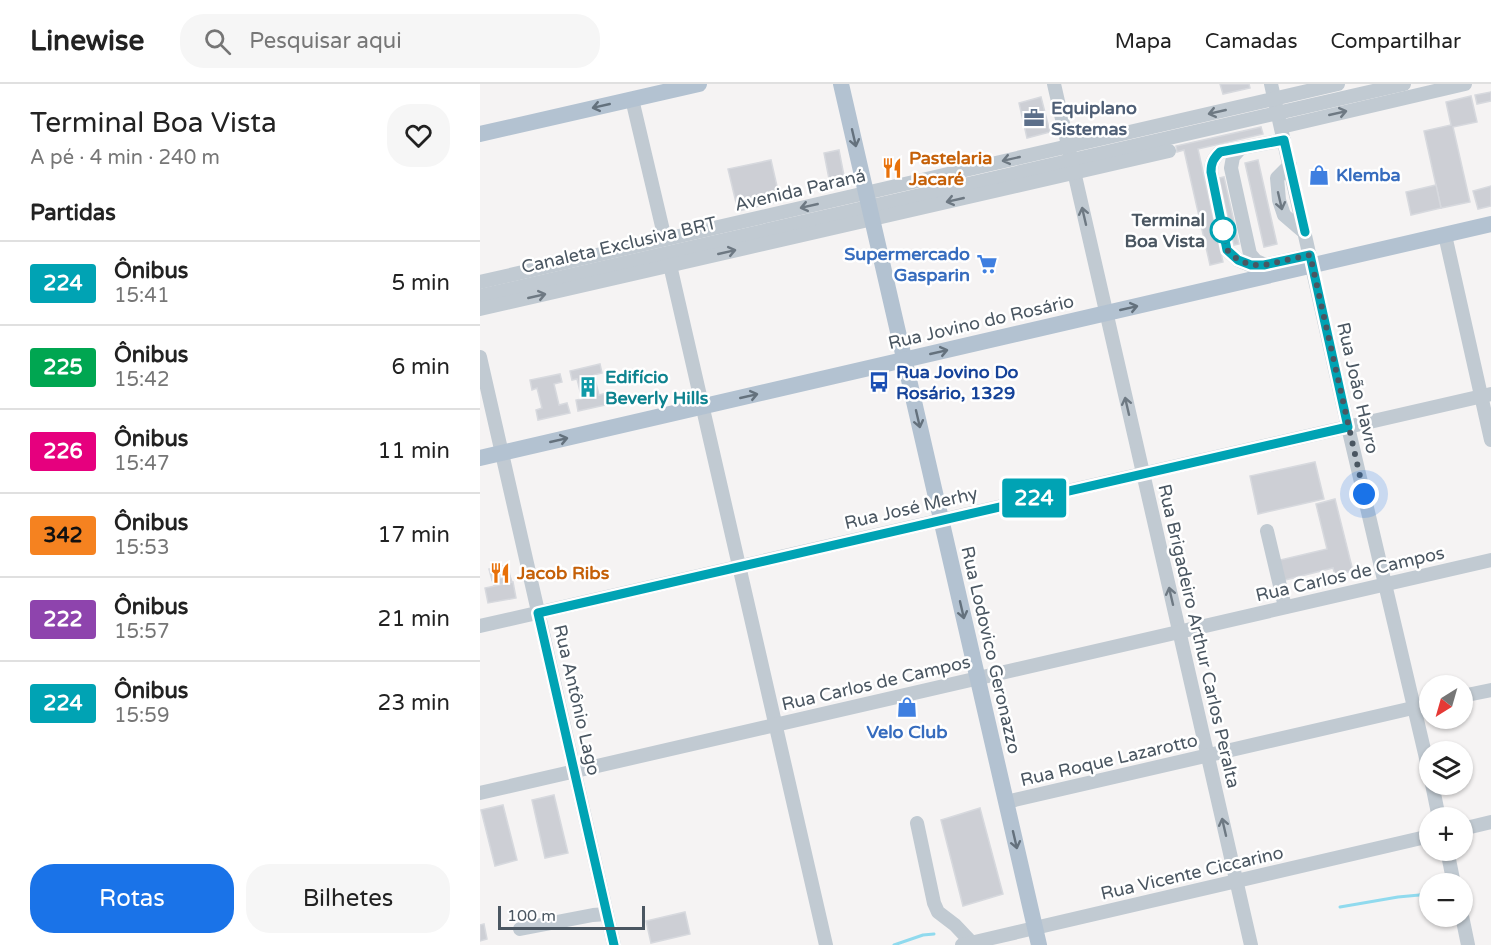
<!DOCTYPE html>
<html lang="pt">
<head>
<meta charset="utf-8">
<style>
	body { margin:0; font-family:"Varela Round",sans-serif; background:#f6f6f6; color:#222; height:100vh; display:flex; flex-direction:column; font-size:22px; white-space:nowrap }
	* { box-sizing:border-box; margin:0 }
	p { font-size:20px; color:#767676 }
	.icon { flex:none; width:33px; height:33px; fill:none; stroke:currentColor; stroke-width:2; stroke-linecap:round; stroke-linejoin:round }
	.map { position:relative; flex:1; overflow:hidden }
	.details { display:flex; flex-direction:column; background:#fff; width:480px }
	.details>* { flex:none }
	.badge { padding:0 12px; border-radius:4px; font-size:21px; line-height:39px }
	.needle { width:39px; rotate:217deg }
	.controls { position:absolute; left:939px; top:591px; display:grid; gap:12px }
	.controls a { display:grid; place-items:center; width:54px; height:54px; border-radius:50%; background:#fff; box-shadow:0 2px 4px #0004; font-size:30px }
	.scale { position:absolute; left:18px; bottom:15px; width:147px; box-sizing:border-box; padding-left:6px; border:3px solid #4a5661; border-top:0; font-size:16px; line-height:21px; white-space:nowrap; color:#4a5661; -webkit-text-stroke:4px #fff; paint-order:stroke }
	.you { position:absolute; width:30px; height:30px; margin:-15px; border:4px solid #fff; border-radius:50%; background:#1a73e8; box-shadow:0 0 0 9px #1a73e833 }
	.map>.badge { position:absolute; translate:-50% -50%; box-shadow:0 0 0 3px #fff }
	h2 { padding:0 30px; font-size:22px; line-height:54px }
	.round { display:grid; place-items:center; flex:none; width:63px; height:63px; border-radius:24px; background:#f6f6f6 }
	.head { display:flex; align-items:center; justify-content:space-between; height:102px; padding:0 30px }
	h1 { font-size:28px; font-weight:600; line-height:45px }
	.cta { display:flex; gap:12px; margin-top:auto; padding:12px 30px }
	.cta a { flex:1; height:69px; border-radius:24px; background:#1a73e8; color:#fff; font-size:24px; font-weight:600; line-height:69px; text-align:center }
	.cta a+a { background:#f6f6f6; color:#222 }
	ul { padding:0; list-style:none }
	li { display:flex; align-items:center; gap:18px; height:84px; padding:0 30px; border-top:2px solid #e0e0e0 }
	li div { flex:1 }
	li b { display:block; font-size:22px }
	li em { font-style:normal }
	li .badge { min-width:66px; font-weight:700; text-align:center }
	header { display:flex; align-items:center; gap:36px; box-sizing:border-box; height:84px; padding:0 30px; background:#fff; border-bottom:2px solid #e0e0e0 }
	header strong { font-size:28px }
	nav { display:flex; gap:33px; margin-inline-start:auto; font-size:21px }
	.search { width:420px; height:54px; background:#f6f6f6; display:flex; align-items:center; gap:15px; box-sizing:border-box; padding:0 21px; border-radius:24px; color:#767676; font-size:22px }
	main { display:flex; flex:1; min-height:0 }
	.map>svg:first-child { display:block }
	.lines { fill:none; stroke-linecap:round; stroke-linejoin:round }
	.stream { stroke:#90daee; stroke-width:3 }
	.building { fill:#cdcfd5; stroke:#d7d9de; stroke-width:1.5 }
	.minor { stroke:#c1cad2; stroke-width:14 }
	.major { stroke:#b3c2d1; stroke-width:16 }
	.oneway { stroke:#64717d }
	.oneway2 { stroke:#6e7983 }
	.line-casing { stroke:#fff; stroke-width:14 }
	.line { stroke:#00a3b4; stroke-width:9 }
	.walk { stroke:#4a5661; stroke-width:6; stroke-dasharray:0 10.8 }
	.stop-dot { fill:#fff; stroke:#00a3b4; stroke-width:3 }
	.labels { text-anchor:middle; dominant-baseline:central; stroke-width:5; stroke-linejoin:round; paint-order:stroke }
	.service-label { font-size:18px; font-weight:bold; fill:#4e5e75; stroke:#fff; text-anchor:start }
	.food-label { font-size:18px; font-weight:bold; fill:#c56008; stroke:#fff; text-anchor:start }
	.shop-label { font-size:18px; font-weight:bold; fill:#366cbe; stroke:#fff; text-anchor:start }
	.street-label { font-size:18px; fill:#4a5661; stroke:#fff }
	.stop-label { font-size:18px; font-weight:bold; fill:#4a5661; stroke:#fff; text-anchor:end }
	.transit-label { font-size:18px; font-weight:bold; fill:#164399; stroke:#fff; text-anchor:start }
	.culture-label { font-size:18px; font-weight:bold; fill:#0d838f; stroke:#fff; text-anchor:start }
</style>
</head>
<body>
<header>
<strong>Linewise</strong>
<div class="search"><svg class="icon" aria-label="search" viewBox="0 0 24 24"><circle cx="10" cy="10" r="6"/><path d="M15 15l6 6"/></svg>Pesquisar aqui</div>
<nav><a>Mapa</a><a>Camadas</a><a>Compartilhar</a></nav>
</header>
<main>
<section class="details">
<div class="head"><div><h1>Terminal Boa Vista</h1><p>A pé · 4 min · 240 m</p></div><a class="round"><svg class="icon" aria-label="heart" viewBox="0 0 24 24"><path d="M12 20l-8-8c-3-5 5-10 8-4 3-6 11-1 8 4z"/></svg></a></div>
<h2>Partidas</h2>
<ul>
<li><span class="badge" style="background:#00a3b4;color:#fff">224</span><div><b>Ônibus</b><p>15:41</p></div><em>5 min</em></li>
<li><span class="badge" style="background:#00a651;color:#fff">225</span><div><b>Ônibus</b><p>15:42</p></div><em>6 min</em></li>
<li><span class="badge" style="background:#e6007e;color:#fff">226</span><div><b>Ônibus</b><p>15:47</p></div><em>11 min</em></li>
<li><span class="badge" style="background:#f58220;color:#111">342</span><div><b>Ônibus</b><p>15:53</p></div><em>17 min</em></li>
<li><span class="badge" style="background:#8e44ad;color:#fff">222</span><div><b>Ônibus</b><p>15:57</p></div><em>21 min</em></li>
<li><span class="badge" style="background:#00a3b4;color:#fff">224</span><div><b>Ônibus</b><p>15:59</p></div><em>23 min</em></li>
</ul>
<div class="cta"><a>Rotas</a><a>Bilhetes</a></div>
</section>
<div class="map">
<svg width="1011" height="861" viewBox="0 0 1011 861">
	<rect width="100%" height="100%" fill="#f5f3f3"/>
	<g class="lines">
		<g class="stream">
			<polyline points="860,823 918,813 950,810"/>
			<polyline points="414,861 443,851 454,850"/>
		</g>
	</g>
	<g class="building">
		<polygon points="740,0 769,0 770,4 743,10"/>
		<polygon points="1011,8 1011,17 997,20 995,11"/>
		<polygon points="991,12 997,38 973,43 990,118 961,124 944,47 971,41 966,18"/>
		<polygon points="561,13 570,48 547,54 539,19"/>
		<polygon points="781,43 783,50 718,65 743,178 730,181 704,66 697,68 696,62"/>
		<polygon points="359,66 365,97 350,100 344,69"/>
		<polygon points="291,76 299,111 308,108 309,115 258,127 248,85"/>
		<polygon points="778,76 797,160 784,163 765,79"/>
		<polygon points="744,93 759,160 754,161 739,94"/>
		<polygon points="956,101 961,124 931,131 926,108"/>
		<polygon points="1011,102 1011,122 998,125 993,107"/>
		<polygon points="120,280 122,289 114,291 119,311 127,309 130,320 98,327 96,316 102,315 97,295 92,296 90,287"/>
		<polygon points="80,290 82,298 74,300 79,321 87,319 90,329 58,336 56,326 62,324 57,304 52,306 50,296"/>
		<polygon points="835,378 844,415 778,430 770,392"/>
		<polygon points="855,415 873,487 855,491 853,484 801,497 796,477 847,465 836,420"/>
		<polygon points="28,481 30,492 12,496 9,485"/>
		<polygon points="30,492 32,498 14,502 12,496"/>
		<polygon points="33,498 36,514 8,519 5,504"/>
		<polygon points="74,711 88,769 65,774 52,716"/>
		<polygon points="23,721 37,776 15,782 1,726"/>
		<polygon points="500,724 523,810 483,822 461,736"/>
		<polygon points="205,828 210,850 171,859 166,837"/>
		<polygon points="4,840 7,855 0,857 0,841"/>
	</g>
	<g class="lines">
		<g class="minor">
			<polyline points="574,0 771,861"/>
			<polyline points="791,0 868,343 950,691"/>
			<polyline points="152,15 185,155"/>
			<polyline points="801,43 985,0"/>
			<path d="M 804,56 L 740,68 C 733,75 731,79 731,88 L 747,166 L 758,176 L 770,181 L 784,181 L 830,171"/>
			<polyline points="760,65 753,73 751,84 770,170 776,177 783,180"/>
			<polyline points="810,81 797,94 799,116 804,131 825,149"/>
			<polyline points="965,151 1011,356"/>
			<polyline points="190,181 346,861"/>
			<polyline points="0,198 858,0"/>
			<polyline points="0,212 924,0"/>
			<polyline points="0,225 689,67"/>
			<polyline points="0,273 134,861"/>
			<polyline points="787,447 805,523"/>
			<polyline points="0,542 1011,310"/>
			<polyline points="982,612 1011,606"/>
			<polyline points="952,700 959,734"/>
			<polyline points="0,709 1011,476"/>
			<polyline points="526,718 950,620"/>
			<polyline points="437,739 454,819 458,828 475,841 492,859"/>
			<polyline points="982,745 1011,738"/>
			<polyline points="967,766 974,800"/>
			<polyline points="982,832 988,861"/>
			<polyline points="40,845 113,831 127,830"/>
			<polyline points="482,861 950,752"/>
		</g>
		<g class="major">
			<polyline points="361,0 559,861"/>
			<polyline points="0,50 219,0"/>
			<polyline points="0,374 1011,140"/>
		</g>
	</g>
	<defs><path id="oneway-shaft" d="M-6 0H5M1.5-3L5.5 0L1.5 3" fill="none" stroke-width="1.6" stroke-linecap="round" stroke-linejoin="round" transform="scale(1.5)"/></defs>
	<g class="oneway">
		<use href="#oneway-shaft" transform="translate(121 22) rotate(167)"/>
		<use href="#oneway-shaft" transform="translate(374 54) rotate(77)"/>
		<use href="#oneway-shaft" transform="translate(649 224) rotate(-13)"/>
		<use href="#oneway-shaft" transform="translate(459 268) rotate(-13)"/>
		<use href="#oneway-shaft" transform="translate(269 312) rotate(-13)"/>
		<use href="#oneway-shaft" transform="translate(438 335) rotate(77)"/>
		<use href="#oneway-shaft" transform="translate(79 356) rotate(-13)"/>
		<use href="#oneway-shaft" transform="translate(482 526) rotate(77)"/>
		<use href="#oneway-shaft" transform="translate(535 756) rotate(77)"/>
	</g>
	<g class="oneway2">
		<use href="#oneway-shaft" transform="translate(737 28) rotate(167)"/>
		<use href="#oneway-shaft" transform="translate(858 29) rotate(-13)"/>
		<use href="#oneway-shaft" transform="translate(531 75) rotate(167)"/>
		<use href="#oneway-shaft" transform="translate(475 116) rotate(167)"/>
		<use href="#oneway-shaft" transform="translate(800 117) rotate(77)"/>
		<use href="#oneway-shaft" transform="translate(329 122) rotate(167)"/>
		<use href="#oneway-shaft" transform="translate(604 132) rotate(-103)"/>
		<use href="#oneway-shaft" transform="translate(247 168) rotate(-13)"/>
		<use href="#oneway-shaft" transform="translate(57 212) rotate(-13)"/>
		<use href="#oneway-shaft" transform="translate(647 322) rotate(-103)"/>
		<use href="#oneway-shaft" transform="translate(691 512) rotate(-103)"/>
		<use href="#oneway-shaft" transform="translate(744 743) rotate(-103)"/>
	</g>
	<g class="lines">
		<g class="line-casing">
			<path id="line" d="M 134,861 L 58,529 L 868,343 L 830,171 L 784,181 L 771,181 L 758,176 L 747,166 L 731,88 C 731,79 733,75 740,68 L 804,56 L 825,148"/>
		</g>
		<use href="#line" class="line"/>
		<polyline class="walk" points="743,146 747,166 758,176 771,181 784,181 830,171 884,410"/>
	</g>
	<defs>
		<g id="office-bare" transform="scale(1.62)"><path d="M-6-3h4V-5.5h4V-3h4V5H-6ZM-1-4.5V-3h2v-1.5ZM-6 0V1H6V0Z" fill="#5c6f8a" stroke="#fff" stroke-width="2.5" paint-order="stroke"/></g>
		<g id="restaurant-bare" transform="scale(1.62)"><path d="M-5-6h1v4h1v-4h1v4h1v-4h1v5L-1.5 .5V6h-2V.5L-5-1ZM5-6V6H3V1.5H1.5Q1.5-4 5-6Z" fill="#e8710a" stroke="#fff" stroke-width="2.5" paint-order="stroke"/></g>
		<g id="shop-bare" transform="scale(1.62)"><path d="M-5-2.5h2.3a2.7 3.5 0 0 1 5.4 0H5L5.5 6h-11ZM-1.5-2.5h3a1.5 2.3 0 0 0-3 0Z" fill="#3f7fe0" stroke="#fff" stroke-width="2.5" paint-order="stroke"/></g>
		<g id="supermarket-bare" transform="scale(1.62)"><path d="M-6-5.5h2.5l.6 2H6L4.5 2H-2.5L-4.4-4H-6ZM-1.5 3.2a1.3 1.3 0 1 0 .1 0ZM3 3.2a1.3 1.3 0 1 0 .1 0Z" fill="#3f7fe0" stroke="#fff" stroke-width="2.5" paint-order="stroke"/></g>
		<g id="bus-bare" transform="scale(1.62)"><path d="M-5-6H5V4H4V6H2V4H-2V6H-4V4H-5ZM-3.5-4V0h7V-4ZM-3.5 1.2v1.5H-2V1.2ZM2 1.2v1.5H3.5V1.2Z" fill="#1a4fb4" stroke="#fff" stroke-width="2.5" paint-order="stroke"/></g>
		<g id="building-bare" transform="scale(1.62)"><path d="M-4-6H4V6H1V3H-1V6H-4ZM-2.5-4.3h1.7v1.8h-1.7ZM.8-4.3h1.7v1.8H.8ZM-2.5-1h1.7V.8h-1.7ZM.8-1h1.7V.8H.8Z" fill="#0f9aa8" stroke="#fff" stroke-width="2.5" paint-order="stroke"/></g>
	</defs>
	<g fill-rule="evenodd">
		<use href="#office-bare" x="554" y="34"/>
		<use href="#restaurant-bare" x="412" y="84"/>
		<use href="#shop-bare" x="839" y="91"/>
		<use href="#supermarket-bare" x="507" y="180"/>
		<use href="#bus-bare" x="399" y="298"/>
		<use href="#building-bare" x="108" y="303"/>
		<use href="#restaurant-bare" x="20" y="489"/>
		<use href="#shop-bare" x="427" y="623"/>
	</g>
	<circle class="stop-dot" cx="743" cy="146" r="12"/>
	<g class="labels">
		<g class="service-label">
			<text x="571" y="24">Equiplano<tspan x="571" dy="21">Sistemas</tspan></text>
		</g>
		<g class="food-label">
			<text x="429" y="74">Pastelaria<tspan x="429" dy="21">Jacaré</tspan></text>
			<text x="37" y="489">Jacob Ribs</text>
		</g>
		<g class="shop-label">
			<text x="856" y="91">Klemba</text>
			<text x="490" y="170" text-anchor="end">Supermercado<tspan x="490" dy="21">Gasparin</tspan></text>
			<text x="427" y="648" text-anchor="middle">Velo Club</text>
		</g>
		<g class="street-label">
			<text transform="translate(320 106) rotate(-13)">Avenida Paraná</text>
			<text transform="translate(139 161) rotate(-13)">Canaleta Exclusiva BRT</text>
			<text transform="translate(501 238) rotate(-13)">Rua Jovino do Rosário</text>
			<text transform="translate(878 304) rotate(77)">Rua João Havro</text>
			<text transform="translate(431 424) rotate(-13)">Rua José Merhy</text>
			<text transform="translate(870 490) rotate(-13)">Rua Carlos de Campos</text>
			<text transform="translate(719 552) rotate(77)">Rua Brigadeiro Arthur Carlos Peralta</text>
			<text transform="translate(511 566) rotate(77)">Rua Lodovico Geronazzo</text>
			<text transform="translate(396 599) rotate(-13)">Rua Carlos de Campos</text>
			<text transform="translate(97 616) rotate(77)">Rua Antônio Lago</text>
			<text transform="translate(629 676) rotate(-13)">Rua Roque Lazarotto</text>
			<text transform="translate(712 789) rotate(-13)">Rua Vicente Ciccarino</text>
		</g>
		<g class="stop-label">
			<text x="725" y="136">Terminal<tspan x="725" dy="21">Boa Vista</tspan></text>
		</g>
		<g class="transit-label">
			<text x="416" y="288">Rua Jovino Do<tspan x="416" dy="21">Rosário, 1329</tspan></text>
		</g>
		<g class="culture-label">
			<text x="125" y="293">Edifício<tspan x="125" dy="21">Beverly Hills</tspan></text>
		</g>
	</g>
</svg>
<div class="controls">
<a><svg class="needle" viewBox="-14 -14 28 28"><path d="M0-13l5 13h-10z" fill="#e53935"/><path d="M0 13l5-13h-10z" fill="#767676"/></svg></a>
<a><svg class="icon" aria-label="layers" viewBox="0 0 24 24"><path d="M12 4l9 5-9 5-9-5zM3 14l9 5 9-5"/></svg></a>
<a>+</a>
<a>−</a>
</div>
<div class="scale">100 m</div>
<div class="you" style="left:884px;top:410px"></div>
<b class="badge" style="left:554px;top:414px;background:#00a3b4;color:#fff">224</b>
</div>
</main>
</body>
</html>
